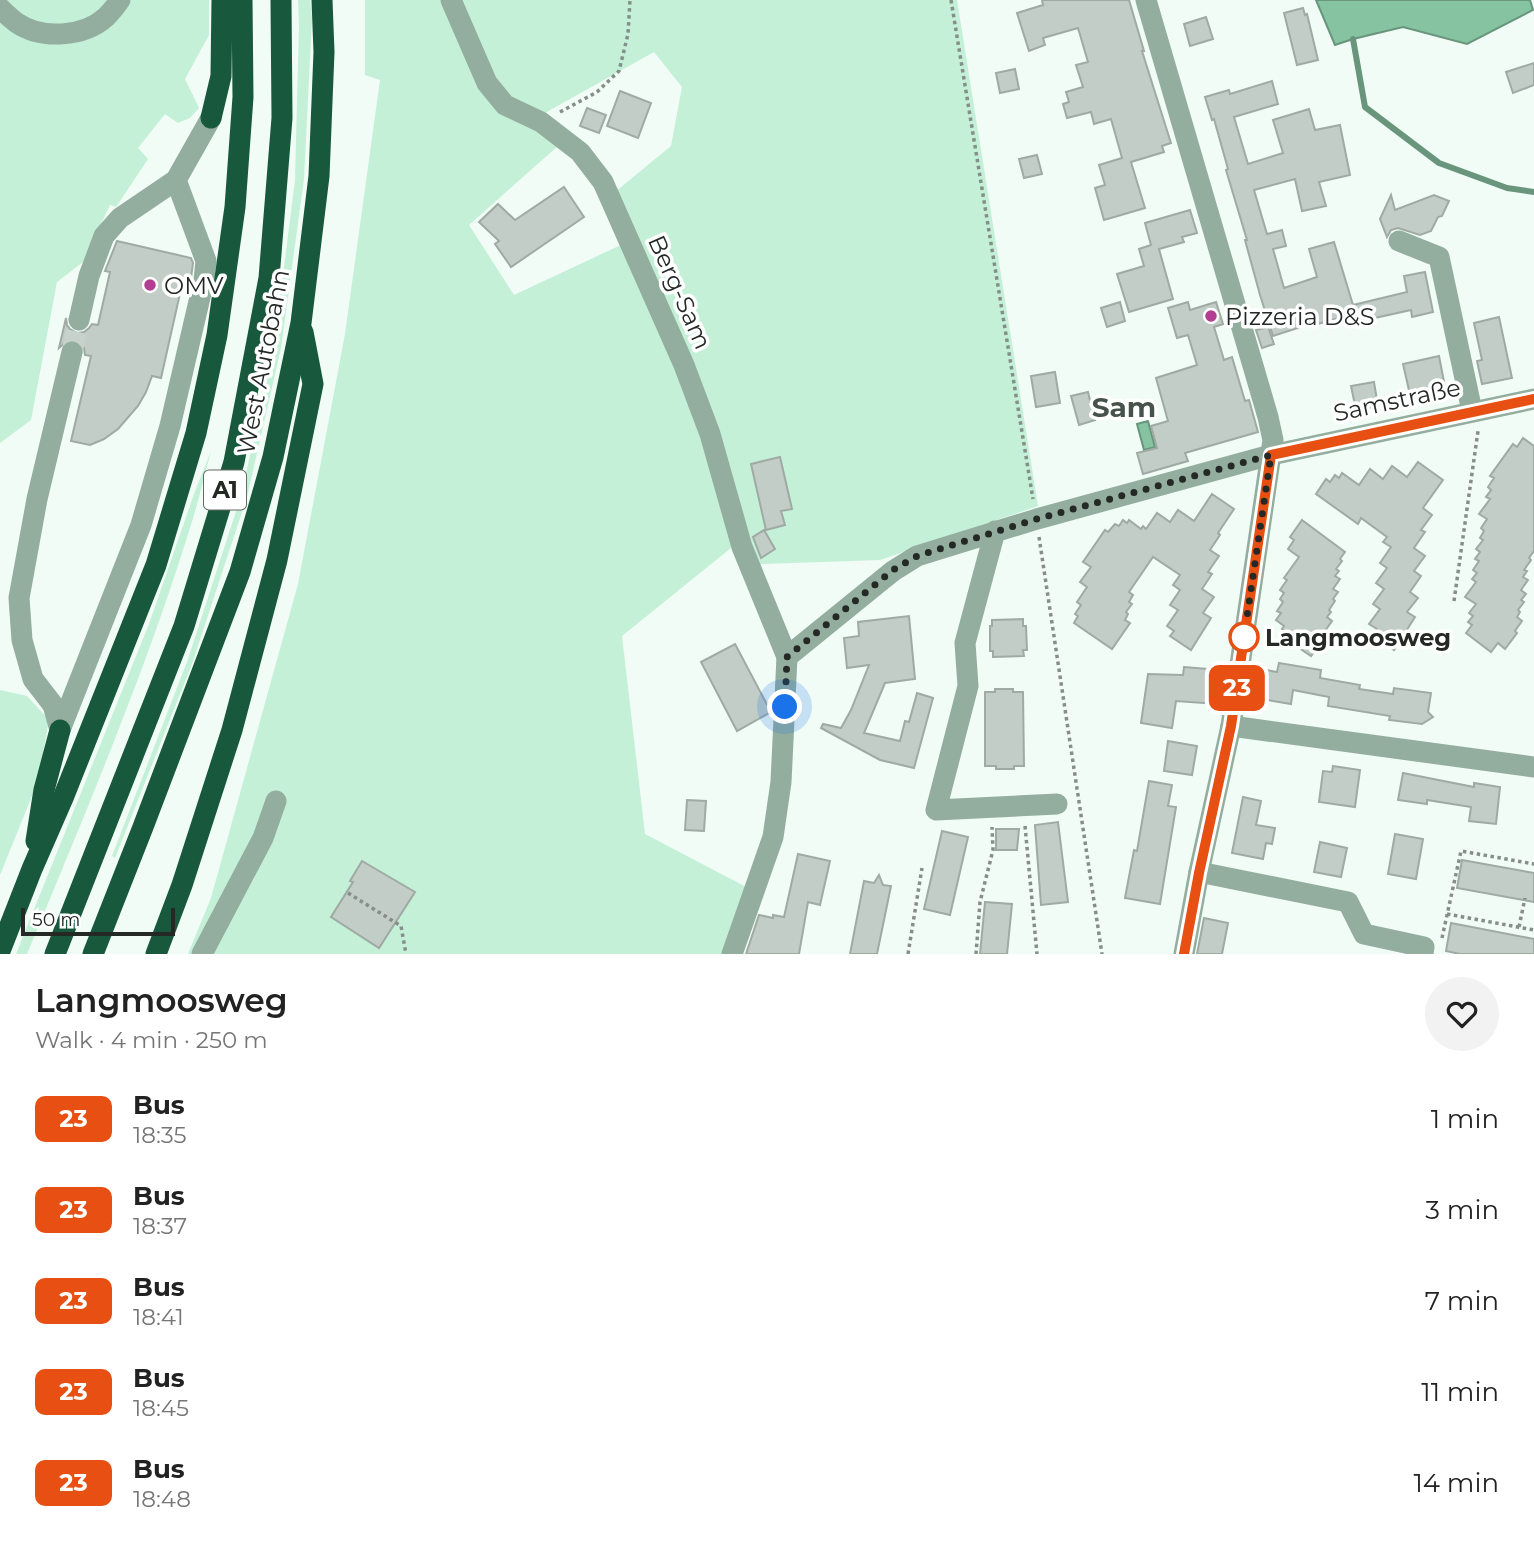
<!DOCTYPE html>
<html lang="en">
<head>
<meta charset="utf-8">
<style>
	body { margin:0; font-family:Montserrat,sans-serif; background:#f2f2f2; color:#222; height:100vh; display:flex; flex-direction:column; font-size:26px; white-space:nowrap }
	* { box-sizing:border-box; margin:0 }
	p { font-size:23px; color:#767676 }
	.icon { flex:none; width:38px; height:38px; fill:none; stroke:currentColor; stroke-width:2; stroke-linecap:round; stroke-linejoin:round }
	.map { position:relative; height:954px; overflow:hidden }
	.drawer { display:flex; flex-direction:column; background:#fff; flex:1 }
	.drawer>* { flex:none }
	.badge { padding:0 14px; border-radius:10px; font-size:24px; line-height:46px }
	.scale { position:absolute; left:21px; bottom:18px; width:154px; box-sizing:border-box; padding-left:7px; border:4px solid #242926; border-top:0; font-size:19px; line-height:24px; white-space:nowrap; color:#242926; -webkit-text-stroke:5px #fff; paint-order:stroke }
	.you { position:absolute; width:35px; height:35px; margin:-18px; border:5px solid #fff; border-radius:50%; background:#1a73e8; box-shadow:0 0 0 10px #1a73e833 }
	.map>.badge { position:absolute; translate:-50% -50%; box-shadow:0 0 0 4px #fff }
	.round { display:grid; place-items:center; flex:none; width:74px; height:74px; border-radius:37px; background:#f2f2f2 }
	.summary { display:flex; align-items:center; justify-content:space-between; height:119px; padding:0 35px }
	h1 { font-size:33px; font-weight:600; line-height:52px }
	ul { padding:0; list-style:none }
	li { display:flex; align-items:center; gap:21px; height:91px; padding:0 35px }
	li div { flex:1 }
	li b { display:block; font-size:26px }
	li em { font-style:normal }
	li .badge { min-width:77px; font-weight:700; text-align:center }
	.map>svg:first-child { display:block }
	.green { fill:#c3f0d7; fill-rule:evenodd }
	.water { fill:#85c3a1; stroke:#68957c; stroke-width:2 }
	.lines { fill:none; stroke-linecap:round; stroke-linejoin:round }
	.stream { stroke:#68957c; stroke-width:6 }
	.building { fill:#c1cdc6; stroke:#9faaa3; stroke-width:2 }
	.minor-tunnel { stroke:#c7d2cc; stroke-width:21; stroke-dasharray:21 10; stroke-linecap:butt }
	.path { stroke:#858e89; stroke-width:3.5; stroke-dasharray:3.5 3.5; stroke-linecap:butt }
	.minor { stroke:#93ad9e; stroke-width:21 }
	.highway { stroke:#18583c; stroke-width:21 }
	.line-casing { stroke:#fff; stroke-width:16 }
	.line { stroke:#e75012; stroke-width:10 }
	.walk { stroke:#242926; stroke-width:7; stroke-dasharray:0 12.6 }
	.poi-dot { fill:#b33d93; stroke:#fff; stroke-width:2.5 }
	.stop-dot { fill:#fff; stroke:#e75012; stroke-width:3.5 }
	.labels { text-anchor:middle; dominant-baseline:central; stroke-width:7; stroke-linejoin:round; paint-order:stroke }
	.shield { fill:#fff; stroke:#666967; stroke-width:2 }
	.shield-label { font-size:23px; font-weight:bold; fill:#242926 }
	.poi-label { font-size:24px; fill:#242926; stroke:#fff; text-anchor:start }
	.street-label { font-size:24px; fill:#242926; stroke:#fff }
	.stop-label { font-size:24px; font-weight:bold; fill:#242926; stroke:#fff; text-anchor:start }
	.quarter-label { font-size:28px; font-weight:bold; fill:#47524c; stroke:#fff }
</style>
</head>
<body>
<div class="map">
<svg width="1534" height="954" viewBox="0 0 1534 954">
	<rect width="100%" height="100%" fill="#f0fcf5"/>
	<g class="green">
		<polygon points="0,0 209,0 209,35 185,79 199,108 190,118 178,123 165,114 138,148 148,159 116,207 110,205 83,262 57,282 31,420 0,443"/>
		<polygon points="298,0 310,0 312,18 304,179 281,348 247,497 192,664 115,858 112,856 187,662 241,496 274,347 295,180 299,25"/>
		<path d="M 365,0 L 957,0 L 1038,506 L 880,560 L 760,564 L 731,548 L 622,636 L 645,834 L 748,888 L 722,954 L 188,954 L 211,898 L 298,584 L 345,334 L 380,80 L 365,75 ZM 654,52 L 682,87 L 671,146 L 615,192 L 623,244 L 514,295 L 469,225 L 559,145 L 543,114 Z"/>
		<path d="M 211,451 C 204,477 198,503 190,528 C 145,673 85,814 27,954 L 16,954 L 149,624 L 194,494 Z"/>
		<polygon points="0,690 27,696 49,720 38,781 0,875"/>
	</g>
	<g class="water">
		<polygon points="1316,0 1530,0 1533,10 1467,44 1403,27 1353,39 1335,45"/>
		<polygon points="1148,421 1155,447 1144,450 1137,424"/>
	</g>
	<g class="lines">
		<polyline class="stream" points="1353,39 1365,107 1439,163 1507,188 1534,192"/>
	</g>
	<g class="building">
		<polygon points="1042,0 1129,0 1144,51 1142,51 1171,143 1162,146 1164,152 1131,162 1145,208 1104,220 1095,188 1105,185 1099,165 1122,158 1111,119 1094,124 1091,112 1067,118 1063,104 1069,102 1066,92 1083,87 1076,65 1088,62 1078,28 1043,38 1045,45 1029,51 1017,13 1043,5"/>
		<polygon points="1303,8 1305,15 1307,14 1318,60 1297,65 1284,13"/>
		<polygon points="1206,17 1213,39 1190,46 1184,24"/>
		<polygon points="1534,63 1534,85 1513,93 1506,72"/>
		<polygon points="1015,69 1019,89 1000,93 996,73"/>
		<polygon points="1272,81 1278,104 1234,117 1248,164 1283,153 1273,120 1309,109 1315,130 1340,125 1350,175 1319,182 1326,206 1302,211 1295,179 1254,190 1267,234 1282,230 1286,246 1273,249 1284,288 1317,277 1309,249 1334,242 1353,305 1407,292 1404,276 1425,272 1433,312 1412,317 1411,310 1352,323 1350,315 1314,325 1313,323 1273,336 1260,295 1245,240 1247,240 1226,170 1228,169 1214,119 1212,120 1205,97 1229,90 1230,94"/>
		<polygon points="620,91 651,103 638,138 607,126"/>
		<polygon points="587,108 606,115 599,133 580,126"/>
		<polygon points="1037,155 1042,174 1024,178 1019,159"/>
		<polygon points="564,187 584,217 511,267 495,244 499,241 479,222 498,204 515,220"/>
		<polygon points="1391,195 1395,210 1434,195 1449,201 1442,216 1438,217 1431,231 1420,235 1398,228 1391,230 1387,237 1380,219"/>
		<polygon points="1190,210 1197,233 1182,237 1184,242 1159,249 1173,299 1129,312 1117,274 1144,266 1139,249 1151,245 1145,223"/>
		<polygon points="117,241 191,258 193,263 191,278 188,290 181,289 161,378 152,376 146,392 138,406 118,429 104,439 90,445 71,441 91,356 85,355 84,348 80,342 76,339 68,340 59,348 66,318 67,325 70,329 77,333 84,332 89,328 92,324 98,325 110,272 105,271"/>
		<polygon points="1120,302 1125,321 1107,327 1101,308"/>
		<polygon points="1188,302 1190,310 1216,302 1223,324 1214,327 1224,360 1232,357 1245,401 1249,400 1258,432 1185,453 1188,461 1143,474 1137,453 1157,448 1151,426 1168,421 1156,378 1197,365 1188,335 1177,338 1168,308"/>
		<polygon points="1499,317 1512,378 1482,384 1477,361 1482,360 1474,323"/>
		<polygon points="1268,327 1274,344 1262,348 1256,330"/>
		<polygon points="1439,356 1446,392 1411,399 1403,364"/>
		<polygon points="1055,372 1060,403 1036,407 1031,376"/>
		<polygon points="1374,382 1378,406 1356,410 1351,386"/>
		<polygon points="1088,392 1095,420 1079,425 1071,396"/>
		<polygon points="1523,438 1534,446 1534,551 1529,558 1531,560 1524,570 1527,571 1523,577 1528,580 1521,590 1526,594 1521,600 1524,602 1518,610 1520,612 1517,617 1522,621 1515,631 1517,633 1505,649 1498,643 1491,652 1466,633 1472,625 1468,622 1473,616 1469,613 1476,604 1465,597 1476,582 1472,579 1477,573 1473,570 1479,561 1475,559 1480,552 1476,549 1483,540 1480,538 1484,531 1481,528 1487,519 1479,514 1490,499 1486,497 1491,490 1488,487 1494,478 1490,476 1513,444 1517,447"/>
		<polygon points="780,457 792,509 781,511 785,525 766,530 751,464"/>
		<polygon points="1418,462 1443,480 1423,508 1432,515 1421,530 1425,532 1414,548 1425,556 1414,571 1421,576 1410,592 1418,598 1407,612 1415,617 1394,650 1373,635 1377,629 1369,624 1380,609 1373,604 1384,589 1376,583 1387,568 1380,563 1391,547 1383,542 1387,537 1361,518 1358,524 1316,494 1326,479 1330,482 1335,475 1339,478 1342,473 1359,485 1370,469 1383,479 1392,466 1407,477"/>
		<polygon points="1212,494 1234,509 1218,533 1220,535 1210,550 1219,556 1208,572 1212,574 1202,589 1214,597 1203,613 1211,618 1191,650 1170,636 1174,631 1167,626 1178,610 1170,605 1180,590 1173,585 1180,575 1153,557 1129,592 1133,595 1129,602 1132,604 1126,612 1128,614 1125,620 1130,623 1112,649 1074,623 1078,616 1075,614 1081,605 1077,602 1087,587 1080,582 1091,567 1083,562 1105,530 1108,532 1115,524 1119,526 1123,520 1127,523 1129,520 1141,529 1143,526 1146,529 1157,513 1170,522 1178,510 1194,521"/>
		<polygon points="1302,520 1345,552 1340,559 1342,561 1336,569 1339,571 1335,576 1340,579 1333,589 1338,592 1333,599 1335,601 1329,610 1331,612 1327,617 1332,621 1325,631 1328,632 1311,656 1286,639 1289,634 1282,629 1284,626 1276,620 1281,613 1277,611 1283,602 1280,599 1284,593 1280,590 1287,580 1284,578 1299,557 1288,549 1294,540 1290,537"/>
		<polygon points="764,530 775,549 761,558 753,537"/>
		<polygon points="909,616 915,679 885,683 864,733 900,741 905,721 909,722 917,693 933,698 914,768 880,760 821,728 823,724 841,728 851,710 869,665 847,668 844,638 859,636 858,622"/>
		<polygon points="1023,619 1023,626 1026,626 1027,650 1023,650 1024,656 993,657 993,651 990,651 990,626 992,626 992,620"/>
		<polygon points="735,644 771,712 737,731 701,662"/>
		<polygon points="1279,663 1321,670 1320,678 1360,685 1359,689 1393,694 1394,688 1431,693 1428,712 1433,717 1422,724 1389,720 1390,716 1328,706 1329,697 1293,690 1291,704 1256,698 1261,669 1277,672"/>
		<polygon points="1184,667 1219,670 1217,704 1176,701 1172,728 1141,723 1148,674 1183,675"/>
		<polygon points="995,689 1013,689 1013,692 1023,692 1024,766 1014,766 1014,769 996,769 996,766 985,766 985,692 995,692"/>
		<polygon points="1168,741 1197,746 1192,775 1164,771"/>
		<polygon points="1333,766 1360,770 1355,807 1319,802 1323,771 1332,772"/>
		<polygon points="1403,773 1474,787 1474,783 1500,787 1496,824 1469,821 1471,807 1427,800 1427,804 1398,800"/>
		<polygon points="1149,781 1172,785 1168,806 1176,807 1160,904 1125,898 1134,850 1137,851"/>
		<polygon points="1243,797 1261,801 1256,825 1275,828 1272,844 1266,843 1263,859 1232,853"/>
		<polygon points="687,800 706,801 704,831 685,830"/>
		<polygon points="1058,822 1068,902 1041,905 1035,825"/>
		<polygon points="996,829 1019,829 1017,850 996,850"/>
		<polygon points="942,831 968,837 950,915 924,909"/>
		<polygon points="1395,834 1423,839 1416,879 1388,874"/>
		<polygon points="1320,842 1347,848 1341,877 1314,872"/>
		<polygon points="798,854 830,861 820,905 808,902 799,954 746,954 759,915 773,918 773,915 784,917"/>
		<polygon points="1462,860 1534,873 1534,902 1457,888"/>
		<polygon points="362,861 415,892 379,948 331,917 353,882 350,881"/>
		<polygon points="879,875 883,885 891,886 877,954 850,954 864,881 874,883"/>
		<polygon points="985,902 1012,904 1007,954 980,954"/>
		<polygon points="1204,918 1228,923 1222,954 1197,954"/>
		<polygon points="1451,923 1534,939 1534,954 1460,954 1446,951"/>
	</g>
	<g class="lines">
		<polyline class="minor-tunnel" points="72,352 79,320"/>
		<g class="path">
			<polyline points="951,0 1033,499"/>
			<polyline points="560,112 597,92 619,71 628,34 630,0"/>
			<polyline points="1039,537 1102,954"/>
			<polyline points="1454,601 1478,431"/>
			<polyline points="1025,826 1037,954"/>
			<polyline points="348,893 401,926 406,954"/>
			<polyline points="1447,914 1534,930"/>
			<polyline points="1519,927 1525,898"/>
			<polyline points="1442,938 1461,851 1534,864"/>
			<polyline points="908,954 922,868"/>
			<polyline points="976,954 980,902 993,850 992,827"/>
		</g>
		<g class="minor">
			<polyline points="451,0 487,83 505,105 541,122 580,152 603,182 684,365 710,434 742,547 787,657"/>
			<polyline points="1146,0 1268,417 1273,440 1231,726 1199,872 1184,954"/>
			<path d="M 0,8 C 5,13 11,19 17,23 C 42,40 84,37 106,17 C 111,12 116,6 120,0"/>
			<polyline points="1399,241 1439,257 1472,411"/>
			<polyline points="79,320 89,276 104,236 120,218 176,180"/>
			<polyline points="995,531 965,643 968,686 936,810 1057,804"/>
			<polyline points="1231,726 1534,767"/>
			<polyline points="60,730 141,525 170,426 204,280 206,261 176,180 211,118"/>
			<polyline points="60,730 53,705 33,679 22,640 19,598 37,499 72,352"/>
			<polyline points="1199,872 1348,902 1364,934 1424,947 1423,954"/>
			<polyline points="202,954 263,838 276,801"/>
			<polyline points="732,954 773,837 781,782 787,657 893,571 917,556 1037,519 1271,455 1534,399"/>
		</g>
		<g class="highway">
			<polyline points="211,118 221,76 222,0"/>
			<polyline points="36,841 44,790 60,730"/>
			<polyline points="0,951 32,869 63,798 156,565 196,433 217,335 235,207 243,97 242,0"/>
			<polyline points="55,954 184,626 234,462 269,278 282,118 281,0"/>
			<polyline points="93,954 143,827 240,572 273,457 301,323 319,176 324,52 322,0"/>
			<polyline points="156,954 182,885 232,730 277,560 313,384 303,332"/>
		</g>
	</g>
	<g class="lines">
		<g class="line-casing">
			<polyline id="line" points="1184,954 1199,873 1231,726 1271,455 1534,399"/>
		</g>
		<use href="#line" class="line"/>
		<polyline class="walk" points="785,707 787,657 893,570 917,556 1037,519 1271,455 1244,637"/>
	</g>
	<g class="poi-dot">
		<circle cx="150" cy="285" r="7"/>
		<circle cx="1211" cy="316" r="7"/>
	</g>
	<circle class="stop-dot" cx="1244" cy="637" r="14"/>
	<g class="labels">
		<rect class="shield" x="204" y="470.5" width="42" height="39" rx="5"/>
		<g class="shield-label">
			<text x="225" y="490">A1</text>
		</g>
		<g class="poi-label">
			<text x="164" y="285">OMV</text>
			<text x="1225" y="316">Pizzeria D&amp;S</text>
		</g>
		<g class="street-label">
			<text transform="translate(680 292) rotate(66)">Berg-Sam</text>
			<text transform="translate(263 362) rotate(-79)">West Autobahn</text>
			<text transform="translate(1397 400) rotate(-12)">Samstraße</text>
		</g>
		<g class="stop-label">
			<text x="1265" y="637">Langmoosweg</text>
		</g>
		<g class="quarter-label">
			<text x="1124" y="407">Sam</text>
		</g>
	</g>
</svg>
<div class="scale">50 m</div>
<div class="you" style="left:785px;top:707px"></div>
<b class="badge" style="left:1237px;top:688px;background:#e75012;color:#fff">23</b>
</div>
<section class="drawer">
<div class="summary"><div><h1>Langmoosweg</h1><p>Walk · 4 min · 250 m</p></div><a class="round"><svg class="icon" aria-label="heart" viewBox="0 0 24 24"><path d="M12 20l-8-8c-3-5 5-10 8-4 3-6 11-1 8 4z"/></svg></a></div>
<ul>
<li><span class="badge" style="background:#e75012;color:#fff">23</span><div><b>Bus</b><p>18:35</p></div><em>1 min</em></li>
<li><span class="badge" style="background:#e75012;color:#fff">23</span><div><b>Bus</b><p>18:37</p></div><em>3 min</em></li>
<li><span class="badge" style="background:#e75012;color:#fff">23</span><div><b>Bus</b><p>18:41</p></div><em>7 min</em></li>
<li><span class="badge" style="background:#e75012;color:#fff">23</span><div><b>Bus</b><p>18:45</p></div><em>11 min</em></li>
<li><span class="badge" style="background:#e75012;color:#fff">23</span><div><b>Bus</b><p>18:48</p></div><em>14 min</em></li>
</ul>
</section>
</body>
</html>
